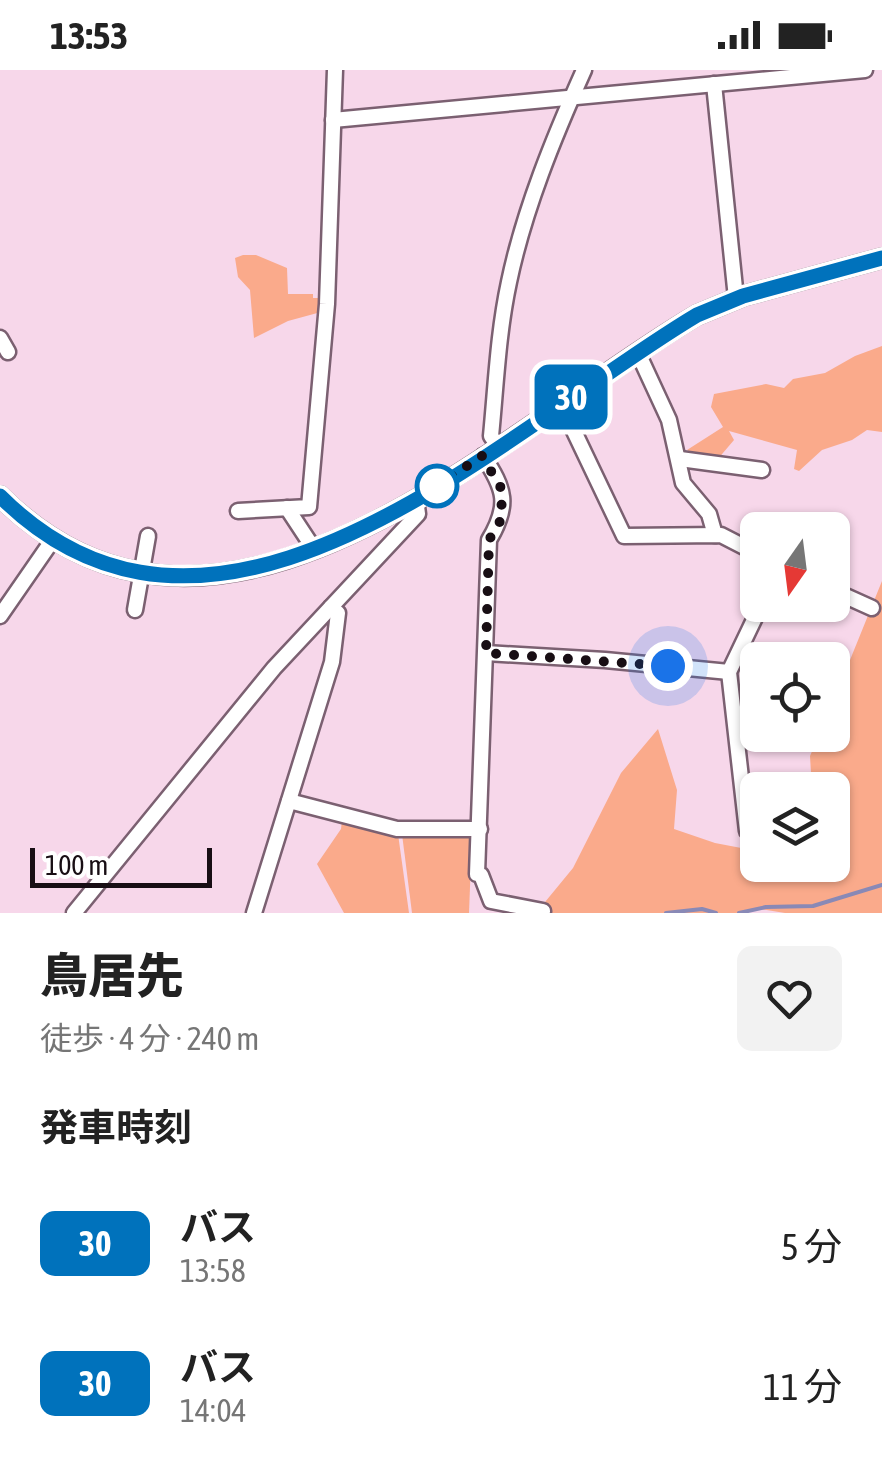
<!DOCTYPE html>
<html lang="ja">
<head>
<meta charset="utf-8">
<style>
	body { margin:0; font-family:"Asap Condensed","Noto Sans JP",sans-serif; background:#f2f2f2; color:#222; height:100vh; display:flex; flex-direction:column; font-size:38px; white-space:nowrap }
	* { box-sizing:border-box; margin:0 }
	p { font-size:32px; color:#767676 }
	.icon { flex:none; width:55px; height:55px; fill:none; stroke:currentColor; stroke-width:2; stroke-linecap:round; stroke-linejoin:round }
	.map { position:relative; height:843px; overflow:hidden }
	.drawer { display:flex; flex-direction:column; background:#fff; flex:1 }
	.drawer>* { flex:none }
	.badge { padding:0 20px; border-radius:15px; font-size:35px; line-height:65px }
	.needle { width:65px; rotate:194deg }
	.buttons { position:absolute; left:740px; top:442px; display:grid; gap:20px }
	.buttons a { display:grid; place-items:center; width:110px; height:110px; border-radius:15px; background:#fff; box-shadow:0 2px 8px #0004; font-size:50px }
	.scale { position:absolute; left:30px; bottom:25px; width:182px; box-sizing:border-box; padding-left:10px; border:5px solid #180e14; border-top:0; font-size:28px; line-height:35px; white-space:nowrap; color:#180e14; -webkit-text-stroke:8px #fff; paint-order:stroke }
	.you { position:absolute; width:50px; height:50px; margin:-25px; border:8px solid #fff; border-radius:50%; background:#1a73e8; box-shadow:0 0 0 15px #1a73e833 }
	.map>.badge { position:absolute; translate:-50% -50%; box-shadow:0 0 0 5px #fff }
	h2 { padding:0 40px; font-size:38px; line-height:90px }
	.round { display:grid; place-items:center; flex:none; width:105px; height:105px; border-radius:15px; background:#f2f2f2 }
	.head { display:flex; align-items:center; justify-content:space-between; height:170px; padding:0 40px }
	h1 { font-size:48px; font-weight:800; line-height:75px }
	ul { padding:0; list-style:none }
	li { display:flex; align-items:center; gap:30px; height:140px; padding:0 40px }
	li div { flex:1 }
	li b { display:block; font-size:38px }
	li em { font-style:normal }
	li .badge { min-width:110px; font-weight:700; text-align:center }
	.status { display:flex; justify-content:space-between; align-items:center; height:70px; padding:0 50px; background:#fff; direction:ltr }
	.status svg { height:28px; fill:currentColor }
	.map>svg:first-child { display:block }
	.green { fill:#faaa8b }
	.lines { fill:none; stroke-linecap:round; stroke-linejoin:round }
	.stream { stroke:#8989b6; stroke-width:4 }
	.minor-casing { stroke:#7b6071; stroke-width:19 }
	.major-casing { stroke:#7b6071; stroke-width:22 }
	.minor { stroke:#fff; stroke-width:14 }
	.major { stroke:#fff; stroke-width:18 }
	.line-casing { stroke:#fff; stroke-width:22 }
	.line { stroke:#0072bc; stroke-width:15 }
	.walk { stroke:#180e14; stroke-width:10; stroke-dasharray:0 18 }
	.stop-dot { fill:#fff; stroke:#0072bc; stroke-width:5 }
</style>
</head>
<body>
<div class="status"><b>13:53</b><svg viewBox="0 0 49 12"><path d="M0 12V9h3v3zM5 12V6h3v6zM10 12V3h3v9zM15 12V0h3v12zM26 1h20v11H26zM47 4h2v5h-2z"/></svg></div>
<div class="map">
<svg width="882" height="843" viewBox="0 0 882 843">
	<rect width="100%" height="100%" fill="#f7d7ea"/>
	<g class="green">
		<polygon points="243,185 256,185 287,198 288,224 313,224 313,228 322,228 321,242 288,251 254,268 250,220 238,207 235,188"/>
		<polygon points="882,276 882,362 867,360 852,370 822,380 799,401 794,399 797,380 729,361 734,370 717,390 697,388 687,380 723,357 711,337 714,324 766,314 784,318 793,309 825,303 855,286"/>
		<polygon points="882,511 882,843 785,843 760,839 741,843 536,843 573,798 621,703 658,659 677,720 674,759 715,773 757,781 758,795 832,795 832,720 812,720 810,686 819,665 832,665 833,632"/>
		<polygon points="342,750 398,764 409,843 344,843 317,794 341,759"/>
		<polygon points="402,764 472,765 469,843 412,843"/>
	</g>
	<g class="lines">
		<g class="stream">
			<polyline points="666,843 702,839 716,843"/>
			<polyline points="739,843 766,837 813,836 882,815"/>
		</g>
		<g class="minor-casing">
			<g id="minor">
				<polyline points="714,14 736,228"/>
				<polyline points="333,50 865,0"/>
				<polyline points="0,268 8,282"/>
				<polyline points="638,283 669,350 683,413 709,444 715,465"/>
				<polyline points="561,334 624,466 721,465 758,484"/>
				<path d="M 498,376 L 491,366 C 496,315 498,263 509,212 C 524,140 554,67 584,0"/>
				<path d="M 483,386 C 505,419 510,435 489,470 L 477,804 L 481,805 L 491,831 L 543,841"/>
				<polyline points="680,389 762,400"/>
				<polyline points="287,438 314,479"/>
				<polyline points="238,441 309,437 327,234 335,0"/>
				<polyline points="832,520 872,538"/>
				<polyline points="135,540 148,466"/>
				<polyline points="0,546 54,468"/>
				<polyline points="486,583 605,590 729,602"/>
				<polyline points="289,731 397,759 480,759"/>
				<polyline points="747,761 729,602 761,535"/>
				<polyline points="74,843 274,598 418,444 416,429"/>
				<polyline points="254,843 332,592 338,543 331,537"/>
			</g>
		</g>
		<g class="major-casing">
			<path id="major" d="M 0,426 C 221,645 503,358 697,245 L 743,226 L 882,188"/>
		</g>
		<use href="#minor" class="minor"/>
		<use href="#major" class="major"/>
	</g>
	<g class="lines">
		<g class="line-casing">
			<path id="line" d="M 0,426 C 218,644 505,359 697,245 L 743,226 L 882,188"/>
		</g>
		<use href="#line" class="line"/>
		<polyline class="walk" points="437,416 482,386 501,418 502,448 489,470 486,583 668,596"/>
	</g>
	<circle class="stop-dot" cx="437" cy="416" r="20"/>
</svg>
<div class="buttons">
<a><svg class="needle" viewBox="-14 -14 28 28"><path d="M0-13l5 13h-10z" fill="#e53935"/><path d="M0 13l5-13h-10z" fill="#767676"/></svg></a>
<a><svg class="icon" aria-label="locate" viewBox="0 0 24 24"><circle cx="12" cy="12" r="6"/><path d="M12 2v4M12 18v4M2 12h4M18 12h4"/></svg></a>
<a><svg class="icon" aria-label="layers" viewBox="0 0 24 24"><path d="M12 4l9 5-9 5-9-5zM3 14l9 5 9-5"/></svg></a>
</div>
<div class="scale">100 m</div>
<div class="you" style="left:668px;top:596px"></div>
<b class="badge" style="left:571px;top:327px;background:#0072bc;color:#fff">30</b>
</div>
<section class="drawer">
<div class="head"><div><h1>鳥居先</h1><p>徒歩 · 4 分 · 240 m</p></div><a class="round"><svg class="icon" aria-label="heart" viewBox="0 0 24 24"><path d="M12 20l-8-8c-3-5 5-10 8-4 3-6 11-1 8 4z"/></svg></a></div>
<h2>発車時刻</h2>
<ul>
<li><span class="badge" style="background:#0072bc;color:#fff">30</span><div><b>バス</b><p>13:58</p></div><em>5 分</em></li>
<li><span class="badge" style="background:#0072bc;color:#fff">30</span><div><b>バス</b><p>14:04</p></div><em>11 分</em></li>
</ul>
</section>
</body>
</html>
